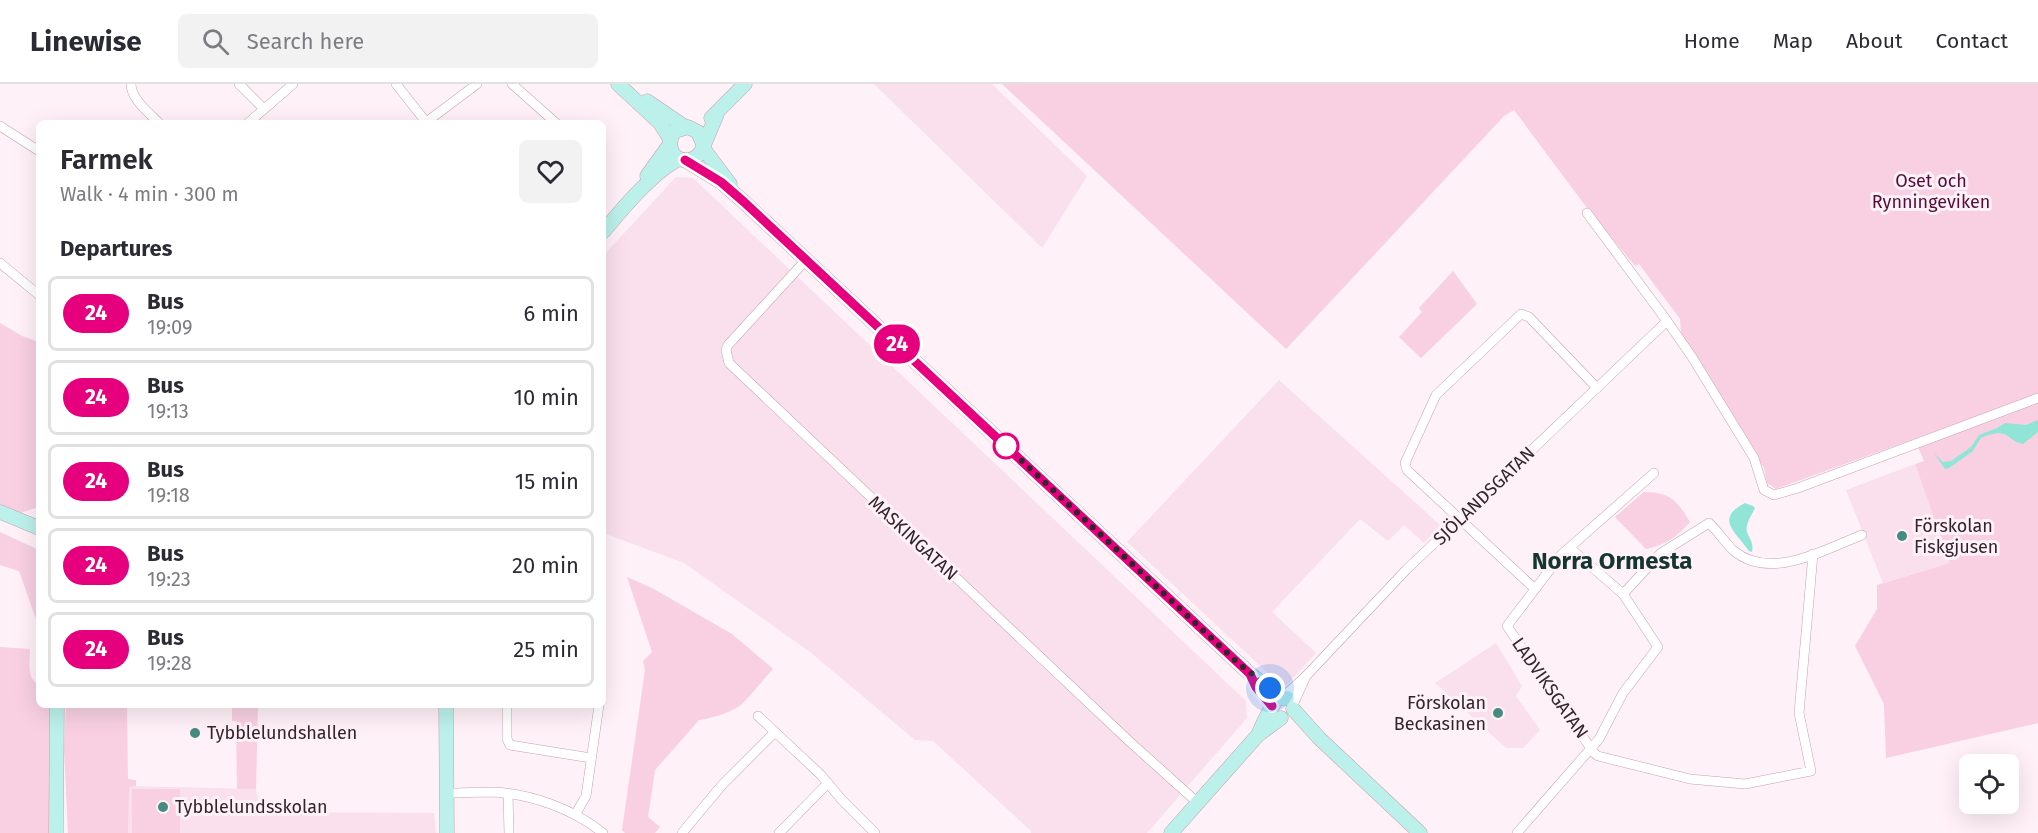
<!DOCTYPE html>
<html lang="en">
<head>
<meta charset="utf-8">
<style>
	body { margin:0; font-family:"Fira Sans",sans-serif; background:#f2f2f3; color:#2b2b33; height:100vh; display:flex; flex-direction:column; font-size:22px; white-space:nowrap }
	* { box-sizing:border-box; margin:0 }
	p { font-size:20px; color:#7c7c81 }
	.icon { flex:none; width:33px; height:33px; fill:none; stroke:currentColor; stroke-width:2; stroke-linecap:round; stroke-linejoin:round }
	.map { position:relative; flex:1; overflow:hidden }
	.drawer { position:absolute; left:36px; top:36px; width:570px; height:588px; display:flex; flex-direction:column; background:#fff; border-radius:9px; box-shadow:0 6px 24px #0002 }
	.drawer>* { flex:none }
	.badge { padding:0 12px; border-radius:20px; font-size:21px; line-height:39px }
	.buttons { position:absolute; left:1959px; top:670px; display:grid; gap:12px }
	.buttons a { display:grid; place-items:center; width:60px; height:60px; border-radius:9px; background:#fff; box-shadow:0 6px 24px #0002; font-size:30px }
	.you { position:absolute; width:30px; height:30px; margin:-15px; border:4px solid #fff; border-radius:50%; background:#1a73e8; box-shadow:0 0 0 9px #1a73e833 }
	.map>.badge { position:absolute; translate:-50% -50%; box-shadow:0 0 0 3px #fff }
	h2 { padding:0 24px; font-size:22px; line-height:54px }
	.round { display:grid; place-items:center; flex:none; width:63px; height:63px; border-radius:9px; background:#f2f2f3 }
	.overview { display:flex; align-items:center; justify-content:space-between; height:102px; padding:0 24px }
	h1 { font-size:28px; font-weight:600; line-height:45px }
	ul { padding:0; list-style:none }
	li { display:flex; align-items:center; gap:18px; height:75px; margin:0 12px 9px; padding:0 12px; border:3px solid #e1e1e2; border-radius:9px }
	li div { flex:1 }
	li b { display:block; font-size:22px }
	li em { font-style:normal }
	li .badge { min-width:66px; font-weight:700; text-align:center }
	header { display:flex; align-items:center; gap:36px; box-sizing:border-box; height:84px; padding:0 30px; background:#fff; border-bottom:2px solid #e1e1e2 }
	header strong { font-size:28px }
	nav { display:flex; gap:33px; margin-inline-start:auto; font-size:21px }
	.search { width:420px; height:54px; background:#f2f2f3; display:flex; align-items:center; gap:15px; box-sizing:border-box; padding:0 21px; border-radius:9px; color:#7c7c81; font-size:22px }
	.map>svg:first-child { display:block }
	.built { fill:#fae0ec }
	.green { fill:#f8d0e2 }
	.water { fill:#91e5d7 }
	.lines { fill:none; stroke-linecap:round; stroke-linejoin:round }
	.street-casing { stroke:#c3a2b1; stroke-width:10 }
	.secondary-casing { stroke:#c3a2b1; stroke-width:15 }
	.street { stroke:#fff; stroke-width:9 }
	.secondary { stroke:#bcf1eb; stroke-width:14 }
	.line-casing { stroke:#fff; stroke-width:14 }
	.line { stroke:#e6007e; stroke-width:9 }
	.walk { stroke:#32252b; stroke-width:6; stroke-dasharray:0 10.8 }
	.stop-dot { fill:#fff; stroke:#e6007e; stroke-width:3 }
	.poi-dot { fill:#468b80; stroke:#fff1f7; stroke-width:2 }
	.labels { text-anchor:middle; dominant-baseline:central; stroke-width:6; stroke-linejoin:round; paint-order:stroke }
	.park-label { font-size:18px; fill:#560c39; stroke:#fff1f7 }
	.street-label { font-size:18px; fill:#32252b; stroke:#fff1f7 }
	.poi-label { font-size:18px; fill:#32252b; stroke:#fff1f7; text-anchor:start }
	.district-label { font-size:24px; font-weight:bold; fill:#143630; stroke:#fff1f7 }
</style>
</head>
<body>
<header>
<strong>Linewise</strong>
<div class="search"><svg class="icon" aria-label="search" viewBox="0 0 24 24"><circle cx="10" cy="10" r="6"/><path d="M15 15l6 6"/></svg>Search here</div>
<nav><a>Home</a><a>Map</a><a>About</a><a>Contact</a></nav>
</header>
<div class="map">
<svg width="2038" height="749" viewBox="0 0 2038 749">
	<rect width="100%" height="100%" fill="#fff1f7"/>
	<g class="built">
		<polygon points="874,0 992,0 1087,92 1042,164"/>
		<polygon points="676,93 693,94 1246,617 1247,634 1147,749 1031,749 1031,747 933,657 915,656 810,568 684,479 603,449 603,172"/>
		<polygon points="1279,296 1440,441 1424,459 1404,441 1388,457 1360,435 1272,528 1316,569 1284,604 1127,458"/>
		<polygon points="1915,380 1951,479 1883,499 1846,406"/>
		<polygon points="1496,559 1522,602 1516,612 1540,646 1523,664 1506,664 1435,599"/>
		<polygon points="129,702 256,705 260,728 434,729 436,749 68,749"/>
	</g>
	<g class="green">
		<polygon points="1002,0 2038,0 2038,310 1776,405 1767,399 1764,384 1681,249 1680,235 1639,180 1635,182 1590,128 1514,26 1504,32 1286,265"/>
		<polygon points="1453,187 1477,220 1421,274 1399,253 1422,228 1419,224"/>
		<polygon points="0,239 22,252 39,258 39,423 20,429 0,421"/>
		<polygon points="2038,318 2038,639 1886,674 1884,620 1855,562 1877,525 1877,501 1950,479 1915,380 1924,377 1918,363"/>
		<path d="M 1644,408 C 1672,409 1676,416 1690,438 C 1678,452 1664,462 1646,465 L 1615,433 Z"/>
		<polygon points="0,448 39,466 39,593 36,586 37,538 19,487 0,481"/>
		<path d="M 627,493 L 652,504 L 732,550 L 773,585 C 766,592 745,619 738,623 C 726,630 712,634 699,636 L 655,686 L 648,733 L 660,743 L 655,749 L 625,749 L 622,746 L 645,586 L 643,577 L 652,568 Z"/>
		<path d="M 0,563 L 30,565 C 30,577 26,595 39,601 L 39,621 L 53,621 L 52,749 L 0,749 Z"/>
		<polygon points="66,621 127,621 128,695 136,696 136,702 129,703 128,749 68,749 64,665"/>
		<polygon points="237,621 258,621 256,705 237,705 236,637 232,637 232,623 236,623"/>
		<rect x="132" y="705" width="48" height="44"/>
	</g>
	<g class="water">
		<polygon points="2038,336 2038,348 2023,360 2016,358 2005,350 1998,349 1988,351 1981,354 1973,367 1949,384 1945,385 1934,369 1943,378 1951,377 1971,363 1979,351 1997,344 2005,339 2026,341"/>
		<path d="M 1745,419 L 1753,422 L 1755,424 C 1752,431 1745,440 1747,448 C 1750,456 1754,459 1752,468 L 1749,467 C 1736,448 1714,435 1745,419 Z"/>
	</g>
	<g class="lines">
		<g class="street-casing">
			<g id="street">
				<path d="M 131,0 C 131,15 149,29 159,39"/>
				<polyline points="239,0 264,25"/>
				<polyline points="396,0 426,38"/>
				<polyline points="512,0 556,39"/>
				<polyline points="248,39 293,0"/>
				<polyline points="425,39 477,0"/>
				<polyline points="0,42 39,67"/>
				<polyline points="1587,129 1667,237 1692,273 1754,374 1764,406 1774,411 1798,404 2038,314"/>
				<polyline points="806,176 728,261 726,266 729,279 1129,657 1198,719"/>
				<polyline points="0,179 39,211"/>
				<polyline points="1654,389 1561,471 1507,542 1594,669 1598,672 1690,695 1745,700 1811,687 1799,629 1813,470"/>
				<polyline points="1535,505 1407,386 1405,379 1436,311 1521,230 1529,233 1597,304"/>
				<path d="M 1623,510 L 1661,469 L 1709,439 C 1718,447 1725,459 1734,467 C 1771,497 1823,466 1862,451"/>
				<polyline points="1283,613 1306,592 1406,486 1667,237"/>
				<polyline points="507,621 507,655 510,661 591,674"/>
				<polyline points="1293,621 1306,592"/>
				<polyline points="758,632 821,691 841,715 875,749"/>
				<path d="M 446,709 C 462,709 478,708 493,708 C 532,710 573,725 603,749"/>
				<polyline points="508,710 509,749"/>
				<polyline points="575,731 586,712 599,621"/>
				<polyline points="682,749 722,701 775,648"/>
				<polyline points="779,749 828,699"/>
				<polyline points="1517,749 1599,655 1623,609 1658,563 1623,510 1570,464"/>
			</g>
		</g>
		<g class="secondary-casing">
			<g id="secondary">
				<polyline points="618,0 660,39 670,55"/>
				<polyline points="647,17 685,43"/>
				<polyline points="711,34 745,0"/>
				<path d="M 703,60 L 698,48 L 688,43 L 675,47 C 660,68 685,88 701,68 L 717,30"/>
				<polyline points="703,64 730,100"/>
				<polyline points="685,76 721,98 744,118 1250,590 1281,613"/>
				<polyline points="647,92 670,60"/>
				<path d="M 603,148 C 622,125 653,88 679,75"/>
				<polyline points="0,428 39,444"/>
				<polyline points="446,621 447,749"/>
				<polyline points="1293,625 1319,654 1420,749"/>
				<path d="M 1259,649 C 1262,641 1273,618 1279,614 L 1287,614"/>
				<polyline points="56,749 57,621"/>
				<polyline points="1171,749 1258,651 1281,634"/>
			</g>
		</g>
		<use href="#street" class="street"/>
		<use href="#secondary" class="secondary"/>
	</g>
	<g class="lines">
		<g class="line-casing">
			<polyline id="line" points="685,76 721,98 744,118 1250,590 1256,603 1272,622"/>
		</g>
		<use href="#line" class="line"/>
		<polyline class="walk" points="1006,362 1238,579 1270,604"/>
	</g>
	<circle class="stop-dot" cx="1006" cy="362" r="12"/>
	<g class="poi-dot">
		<circle cx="1902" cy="452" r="6"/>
		<circle cx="1498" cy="629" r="6"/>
		<circle cx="195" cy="649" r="6"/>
		<circle cx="163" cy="723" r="6"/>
	</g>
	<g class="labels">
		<g class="park-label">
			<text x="1931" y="97">Oset och<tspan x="1931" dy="21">Rynningeviken</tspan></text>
		</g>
		<g class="street-label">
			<text transform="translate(1484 412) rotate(-44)">SJÖLANDSGATAN</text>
			<text transform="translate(913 454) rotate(43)">MASKINGATAN</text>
			<text transform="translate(1550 604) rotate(55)">LADVIKSGATAN</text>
		</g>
		<g class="poi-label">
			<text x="1914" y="442">Förskolan<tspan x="1914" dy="21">Fiskgjusen</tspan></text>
			<text x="1486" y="619" text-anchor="end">Förskolan<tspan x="1486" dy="21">Beckasinen</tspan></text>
			<text x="207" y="649">Tybblelundshallen</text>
			<text x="175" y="723">Tybblelundsskolan</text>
		</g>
		<g class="district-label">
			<text x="1612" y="477">Norra Ormesta</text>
		</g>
	</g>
</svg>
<div class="buttons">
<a><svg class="icon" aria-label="locate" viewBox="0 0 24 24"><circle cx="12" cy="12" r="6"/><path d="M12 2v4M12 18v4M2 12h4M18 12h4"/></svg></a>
</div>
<div class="you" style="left:1270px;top:604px"></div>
<b class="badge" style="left:897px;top:260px;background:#e6007e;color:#fff">24</b>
<section class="drawer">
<div class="overview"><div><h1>Farmek</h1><p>Walk · 4 min · 300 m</p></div><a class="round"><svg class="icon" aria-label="heart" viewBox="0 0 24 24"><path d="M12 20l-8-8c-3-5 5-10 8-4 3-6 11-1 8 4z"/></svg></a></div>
<h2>Departures</h2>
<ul>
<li><span class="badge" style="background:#e6007e;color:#fff">24</span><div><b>Bus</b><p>19:09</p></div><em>6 min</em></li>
<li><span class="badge" style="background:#e6007e;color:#fff">24</span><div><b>Bus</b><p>19:13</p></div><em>10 min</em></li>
<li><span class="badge" style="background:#e6007e;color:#fff">24</span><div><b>Bus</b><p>19:18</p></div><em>15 min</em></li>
<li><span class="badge" style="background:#e6007e;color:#fff">24</span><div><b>Bus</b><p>19:23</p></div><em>20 min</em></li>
<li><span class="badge" style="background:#e6007e;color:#fff">24</span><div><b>Bus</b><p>19:28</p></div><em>25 min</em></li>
</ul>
</section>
</div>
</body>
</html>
